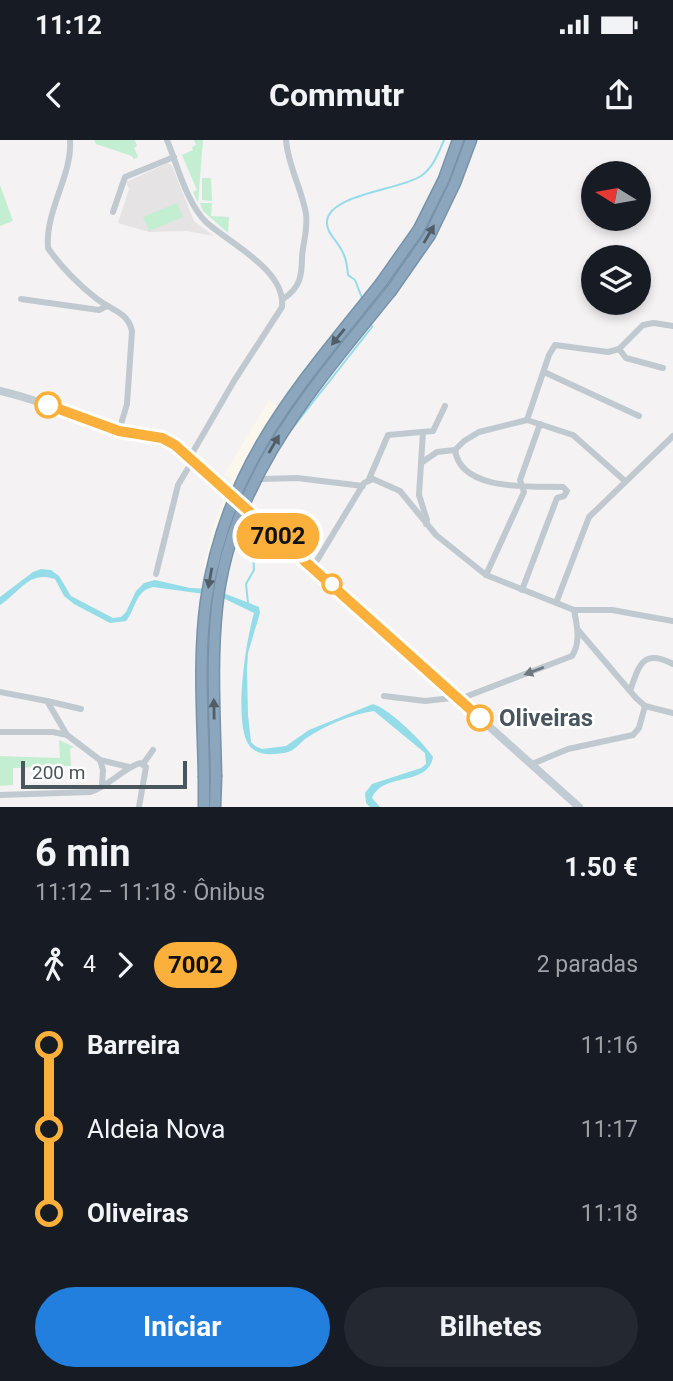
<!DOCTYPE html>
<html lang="pt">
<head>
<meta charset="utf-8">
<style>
	body { margin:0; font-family:Roboto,sans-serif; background:#242831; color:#f1f3f6; height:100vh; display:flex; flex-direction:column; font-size:26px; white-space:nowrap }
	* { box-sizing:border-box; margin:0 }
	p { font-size:23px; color:#9ea1a6 }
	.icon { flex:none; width:38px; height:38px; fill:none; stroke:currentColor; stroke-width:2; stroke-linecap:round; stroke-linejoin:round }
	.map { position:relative; height:667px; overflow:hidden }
	.drawer { display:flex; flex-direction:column; background:#171b24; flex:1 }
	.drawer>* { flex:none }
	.badge { padding:0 14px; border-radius:23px; font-size:24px; line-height:46px }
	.needle { width:46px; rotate:281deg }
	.buttons { position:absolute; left:581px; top:21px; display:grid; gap:14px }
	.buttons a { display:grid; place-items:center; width:70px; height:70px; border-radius:50%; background:#171b24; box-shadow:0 4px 10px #0003; font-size:35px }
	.scale { position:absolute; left:21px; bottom:18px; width:166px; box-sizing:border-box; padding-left:7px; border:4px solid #4a565e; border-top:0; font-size:19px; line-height:24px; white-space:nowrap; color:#4a565e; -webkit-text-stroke:5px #fff; paint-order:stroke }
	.map>.badge { position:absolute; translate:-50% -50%; box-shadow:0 0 0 4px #fff }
	.legs { display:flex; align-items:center; gap:10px; height:77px; padding:0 35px; font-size:23px }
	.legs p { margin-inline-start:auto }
	.overview { display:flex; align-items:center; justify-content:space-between; height:119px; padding:0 35px }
	h1 { font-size:38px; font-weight:700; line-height:52px }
	.primary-button { display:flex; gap:14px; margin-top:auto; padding:14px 35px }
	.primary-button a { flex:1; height:80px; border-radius:42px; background:#237fdd; color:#fff; font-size:28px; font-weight:700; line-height:80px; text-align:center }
	.primary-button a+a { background:#242831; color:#f1f3f6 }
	ul { padding:0 35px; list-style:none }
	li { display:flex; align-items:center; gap:24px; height:84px; font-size:26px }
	li i { display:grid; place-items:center; width:10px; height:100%; margin:0 9px; background:currentColor }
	li i::after { content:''; width:18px; height:18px; margin:-9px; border:5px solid; border-radius:50%; background:#171b24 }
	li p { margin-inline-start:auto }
	li:first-child i { background:linear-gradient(#0000 50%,currentColor 0) }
	li:last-child i { background:linear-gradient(currentColor 50%,#0000 0) }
	.status { display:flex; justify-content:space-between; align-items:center; height:49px; padding:0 35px; background:#171b24; direction:ltr }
	.status svg { height:19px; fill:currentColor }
	header { display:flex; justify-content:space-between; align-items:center; height:91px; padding:0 35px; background:#171b24; font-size:32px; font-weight:700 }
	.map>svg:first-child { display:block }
	.commercial { fill:#fcf7ed }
	.education { fill:#e5e3e3 }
	.green { fill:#c3eed1 }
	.water { fill:#93dce8 }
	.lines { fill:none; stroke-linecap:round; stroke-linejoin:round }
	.stream { stroke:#93dce8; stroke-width:2 }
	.highway-casing { stroke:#7792a9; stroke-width:13 }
	.street { stroke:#c0c9cf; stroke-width:6 }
	.secondary { stroke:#c0cbd4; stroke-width:8 }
	.highway { stroke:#8ca7bd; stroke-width:10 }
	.highway-bridge-casing { stroke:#7792a9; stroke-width:13; stroke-linecap:butt }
	.highway-bridge { stroke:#8ca7bd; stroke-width:10 }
	.oneway { fill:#515e68 }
	.oneway2 { fill:#6d7880 }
	.line-1-casing { stroke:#fff; stroke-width:16 }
	.line-1 { stroke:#fbb03b; stroke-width:10 }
	.stop-1-dot { fill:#fff; stroke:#fbb03b; stroke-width:3.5 }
	.labels { text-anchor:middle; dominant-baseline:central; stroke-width:5; stroke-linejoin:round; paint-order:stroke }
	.stop-label { font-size:24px; font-weight:bold; fill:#4a565e; stroke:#fff; text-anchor:start }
</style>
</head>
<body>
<div class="status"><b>11:12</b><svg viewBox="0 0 49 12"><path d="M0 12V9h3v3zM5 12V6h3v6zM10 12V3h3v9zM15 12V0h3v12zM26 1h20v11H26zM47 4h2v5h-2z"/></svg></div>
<header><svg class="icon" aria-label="back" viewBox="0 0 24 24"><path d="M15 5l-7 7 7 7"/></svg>Commutr<svg class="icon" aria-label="share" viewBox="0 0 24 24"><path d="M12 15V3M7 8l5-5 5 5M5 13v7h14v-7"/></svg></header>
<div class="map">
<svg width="673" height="667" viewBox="0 0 673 667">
	<rect width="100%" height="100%" fill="#f4f2f2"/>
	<polygon class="commercial" points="269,260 297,280 270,318 250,364 229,433 203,428 215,382 232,339 224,335"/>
	<polygon class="education" points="168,23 172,26 194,81 214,96 187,91 149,92 118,83 129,49 126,42"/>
	<g class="green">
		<polygon points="94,0 135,0 137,6 134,8 138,17 134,19 132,16 96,4"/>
		<polygon points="194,0 203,0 198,63 193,52 197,50 182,15 193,10 192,7 196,5"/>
		<polygon points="202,38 211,38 212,61 202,60"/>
		<polygon points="0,45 13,81 0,86"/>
		<polygon points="177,63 183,77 149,91 143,77"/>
		<polygon points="200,63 212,63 211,76 229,77 228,93 203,71"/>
		<polygon points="59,600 74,607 70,609 71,626 13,628 13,645 0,646 0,616 60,618"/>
	</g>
	<path class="water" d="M 41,429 L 51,430 L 59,436 L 71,456 L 113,478 L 121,477 L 126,472 L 136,451 L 144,443 L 155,440 L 190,448 L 213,449 L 259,467 L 260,473 L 248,513 L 247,529 L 248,575 L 251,602 L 255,606 L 262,609 L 286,606 L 309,590 L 373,564 C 391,570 422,601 433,617 C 428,647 382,632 372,658 L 380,667 L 370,667 L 366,663 L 365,653 L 372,644 L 421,628 L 426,624 L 425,613 L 374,571 C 352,574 324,586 305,599 C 300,603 295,610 288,612 C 276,615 257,617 249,605 C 233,582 246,500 254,473 L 219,456 L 153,447 C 135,451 136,469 126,481 L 110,483 L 74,464 L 64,456 L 55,439 C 29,430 20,452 0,465 L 0,457 L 33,432 Z"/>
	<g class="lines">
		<g class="stream">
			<path d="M 362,158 L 355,140 L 348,135 C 347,125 346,117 341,109 C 336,99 326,93 327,81 C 330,54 400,50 421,36 C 433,28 439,12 444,0"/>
			<polyline points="291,290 372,187 371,184"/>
			<polyline points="248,463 246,444 254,430 251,379"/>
		</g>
		<g class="highway-casing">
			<g id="highway">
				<polyline points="381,143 419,89 444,39 458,0"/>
				<polyline points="391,151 430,95 455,43 471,0"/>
				<polyline points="204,667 204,638"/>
				<polyline points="215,667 216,637"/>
			</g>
		</g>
		<g class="street">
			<path d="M 70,0 C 73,34 45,70 48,108 C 60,126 80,146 97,159 C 111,170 128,172 132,191 L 127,264 L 119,291"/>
			<path d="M 167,0 C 177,24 187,64 206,82 C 229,103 286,130 282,167 L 234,241 L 190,317"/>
			<polyline points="113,72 125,37 174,17"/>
			<polyline points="21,159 99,170 107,166"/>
			<path d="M 283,159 C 300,148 302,136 302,117 C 303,102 308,90 306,74 C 302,49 288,26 286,0"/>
			<polyline points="619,209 626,218 663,228"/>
			<polyline points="544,232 639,276"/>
			<polyline points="527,280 549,215 555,205 608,212 619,209 643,185 654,183 673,186"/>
			<path d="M 455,310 C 461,352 531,346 563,347 L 567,351 L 564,356 L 557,358 L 522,450"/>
			<polyline points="421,323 423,292"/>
			<polyline points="262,339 297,338 363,346"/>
			<polyline points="369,339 388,295 433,291 445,266"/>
			<polyline points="426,384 427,380 419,355 421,323 437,312 455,310 464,301 479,292 527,280 573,295 625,341"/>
			<path d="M 313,427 L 364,343 L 373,339 L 400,351 L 436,395 L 486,435 L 574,470 C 577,485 581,503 572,516 L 465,557 L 462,562"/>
			<polyline points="156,434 178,345 193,320"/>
			<polyline points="486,435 524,352 520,340 540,284"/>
			<polyline points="556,463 589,377 673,296"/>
			<polyline points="574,470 612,470 673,481"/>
			<polyline points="578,490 636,558 645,566 673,573"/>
			<path d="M 630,551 C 639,525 643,508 673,524"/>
			<polyline points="0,552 47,561 67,595"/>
			<polyline points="384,556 425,561 452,558 454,555"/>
			<polyline points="47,561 81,569"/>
			<polyline points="0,592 53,592 67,595 100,620 129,627"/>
			<polyline points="100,620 103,630 102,645"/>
			<polyline points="143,624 153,610"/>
			<polyline points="532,624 568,609 633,595 639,588 645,566"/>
			<path d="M 0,655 L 90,652 C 108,647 122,629 140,623 L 146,627 L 139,667"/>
		</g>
		<path class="secondary" d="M 0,251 C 41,260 79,278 118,291 C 137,297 158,294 175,305 L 579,667"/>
		<use href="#highway" class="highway"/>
		<g class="highway-bridge-casing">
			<g id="highway-bridge">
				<path d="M 216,637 C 215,581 211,523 217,467 C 230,340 314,246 391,151"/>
				<path d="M 204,638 C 203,579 198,519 206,461 C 226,325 298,247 381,143"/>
			</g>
		</g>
		<use href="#highway-bridge" class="highway-bridge"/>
	</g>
	<defs><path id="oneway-solid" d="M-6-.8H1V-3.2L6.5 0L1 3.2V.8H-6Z" transform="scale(1.75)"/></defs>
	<g class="oneway">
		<use href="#oneway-solid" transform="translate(429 94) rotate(-60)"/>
		<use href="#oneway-solid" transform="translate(338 197) rotate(129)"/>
		<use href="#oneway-solid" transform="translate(274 304) rotate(-60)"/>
		<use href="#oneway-solid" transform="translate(210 438) rotate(100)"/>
		<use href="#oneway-solid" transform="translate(214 569) rotate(-91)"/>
	</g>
	<use class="oneway2" href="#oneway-solid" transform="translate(534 531) rotate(159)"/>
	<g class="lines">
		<g class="line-1-casing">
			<polyline id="line-1" points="48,265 119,291 162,298 175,305 480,578"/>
		</g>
		<use href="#line-1" class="line-1"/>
	</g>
	<g class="stop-1-dot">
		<circle cx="48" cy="265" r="12"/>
		<circle cx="332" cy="444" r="9"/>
		<circle cx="480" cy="578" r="12"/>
	</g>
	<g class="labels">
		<g class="stop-label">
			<text x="499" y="578">Oliveiras</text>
		</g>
	</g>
</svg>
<div class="buttons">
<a><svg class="needle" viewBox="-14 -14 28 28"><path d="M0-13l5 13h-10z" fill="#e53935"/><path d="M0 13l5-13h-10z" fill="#9ea1a6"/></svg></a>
<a><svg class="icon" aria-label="layers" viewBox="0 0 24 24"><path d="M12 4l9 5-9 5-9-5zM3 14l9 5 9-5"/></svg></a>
</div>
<div class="scale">200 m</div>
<b class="badge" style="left:278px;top:396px;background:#fbb03b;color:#111">7002</b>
</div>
<section class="drawer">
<div class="overview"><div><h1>6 min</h1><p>11:12 – 11:18 · Ônibus</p></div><b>1.50 €</b></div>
<div class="legs"><svg class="icon" aria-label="walk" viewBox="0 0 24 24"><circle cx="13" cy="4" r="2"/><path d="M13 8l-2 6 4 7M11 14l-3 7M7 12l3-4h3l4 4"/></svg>4<svg class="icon" aria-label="forward" viewBox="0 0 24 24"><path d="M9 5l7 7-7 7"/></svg><b class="badge" style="background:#fbb03b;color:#111">7002</b><p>2 paradas</p></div>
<ul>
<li><i style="color:#fbb03b"></i><b>Barreira</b><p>11:16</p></li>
<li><i style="color:#fbb03b"></i><span>Aldeia Nova</span><p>11:17</p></li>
<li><i style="color:#fbb03b"></i><b>Oliveiras</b><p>11:18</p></li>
</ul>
<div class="primary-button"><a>Iniciar</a><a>Bilhetes</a></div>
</section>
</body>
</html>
